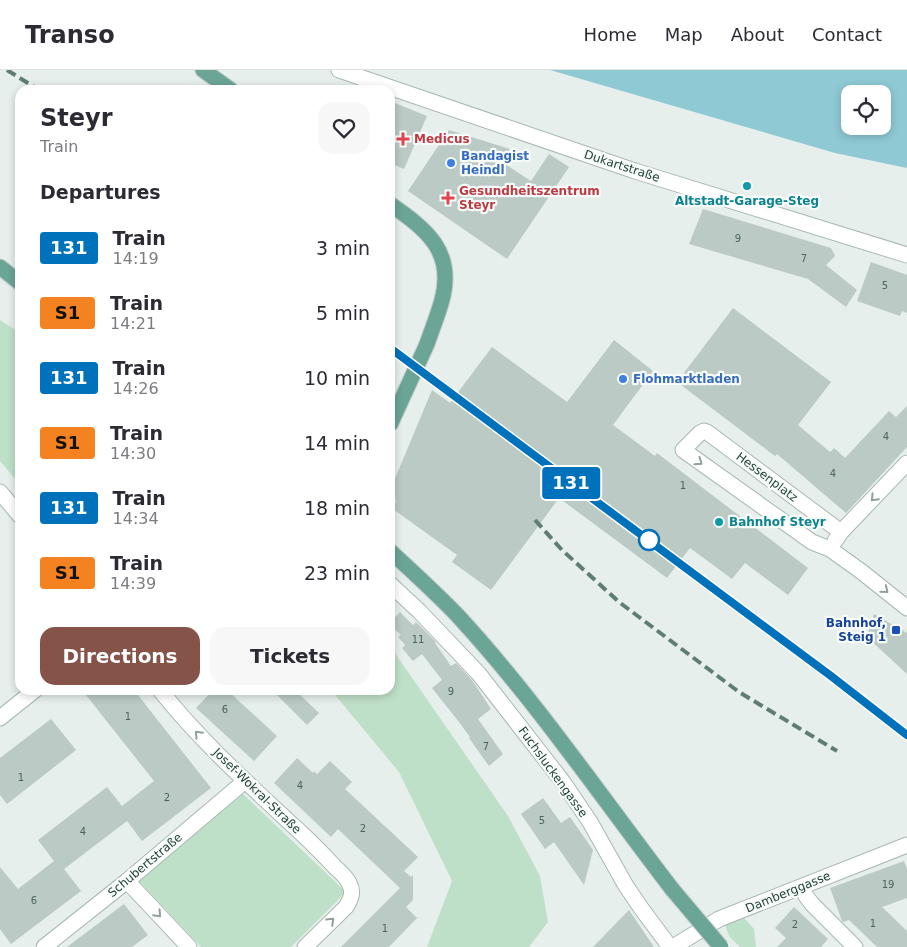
<!DOCTYPE html>
<html lang="en">
<head>
<meta charset="utf-8">
<style>
	body { margin:0; font-family:"DejaVu Sans",sans-serif; background:#f7f7f7; color:#2b2b33; height:100vh; display:flex; flex-direction:column; font-size:19px; white-space:nowrap }
	* { box-sizing:border-box; margin:0 }
	p { font-size:16px; color:#7c7c81 }
	.icon { flex:none; width:28px; height:28px; fill:none; stroke:currentColor; stroke-width:2; stroke-linecap:round; stroke-linejoin:round }
	.map { position:relative; flex:1; overflow:hidden }
	.side { position:absolute; left:15px; top:15px; width:380px; height:610px; display:flex; flex-direction:column; background:#fff; border-radius:15px; box-shadow:0 2px 8px #0003 }
	.side>* { flex:none }
	.badge { padding:0 10px; border-radius:4px; font-size:18px; line-height:32px }
	.tools { position:absolute; left:841px; top:15px; display:grid; gap:10px }
	.tools a { display:grid; place-items:center; width:50px; height:50px; border-radius:10px; background:#fff; box-shadow:0 2px 8px #0003; font-size:25px }
	.map>.badge { position:absolute; translate:-50% -50%; box-shadow:0 0 0 2px #fff }
	h2 { padding:0 25px; font-size:19px; line-height:45px }
	.round { display:grid; place-items:center; flex:none; width:52px; height:52px; border-radius:15px; background:#f7f7f7 }
	.overview { display:flex; align-items:center; justify-content:space-between; height:85px; padding:0 25px }
	h1 { font-size:24px; font-weight:700; line-height:38px }
	.action { display:flex; gap:10px; margin-top:auto; padding:10px 25px }
	.action a { flex:1; height:58px; border-radius:15px; background:#855347; color:#fff; font-size:20px; font-weight:700; line-height:58px; text-align:center }
	.action a+a { background:#f7f7f7; color:#2b2b33 }
	ul { padding:0; list-style:none }
	li { display:flex; align-items:center; gap:15px; height:65px; padding:0 25px }
	li div { flex:1 }
	li b { display:block; font-size:19px }
	li em { font-style:normal }
	li .badge { min-width:55px; font-weight:700; text-align:center }
	header { display:flex; align-items:center; gap:30px; box-sizing:border-box; height:70px; padding:0 25px; background:#fff; border-bottom:1px solid #e1e1e2 }
	header strong { font-size:24px }
	nav { display:flex; gap:28px; margin-inline-start:auto; font-size:18px }
	.map>svg:first-child { display:block }
	.green { fill:#bfe0c8 }
	.water { fill:#8ec9d4; fill-rule:evenodd }
	.building { fill:#bbcac4 }
	.lines { fill:none; stroke-linecap:round; stroke-linejoin:round }
	.minor-casing { stroke:#a8b8b2; stroke-width:17 }
	.major-casing { stroke:#c2cac8; stroke-width:17 }
	.minor { stroke:#fff; stroke-width:15 }
	.major { stroke:#6aa596; stroke-width:15 }
	.rail { stroke:#5f7d75; stroke-width:4; stroke-dasharray:10 5; stroke-linecap:butt }
	.major-bridge-casing { stroke:#c2cac8; stroke-width:17; stroke-linecap:butt }
	.major-bridge { stroke:#6aa596; stroke-width:15 }
	.oneway { stroke:#92a09c }
	.line-casing { stroke:#fff; stroke-width:11 }
	.line { stroke:#0072bc; stroke-width:8 }
	.health-dot { fill:#e0444e; stroke:#f7fbf9; stroke-width:2 }
	.shop-dot { fill:#3f7fe0; stroke:#f7fbf9; stroke-width:2 }
	.culture-dot { fill:#0f9aa8; stroke:#f7fbf9; stroke-width:2 }
	.stop-dot { fill:#fff; stroke:#0072bc; stroke-width:2.5 }
	.transit-dot { fill:#1a4fb4; stroke:#f7fbf9; stroke-width:2 }
	.labels { text-anchor:middle; dominant-baseline:central; stroke-width:4.5; stroke-linejoin:round; paint-order:stroke }
	.number-label { font-size:10px; fill:#4a645c }
	.health-label { font-size:12px; font-weight:bold; fill:#be3a42; stroke:#f7fbf9; text-anchor:start }
	.shop-label { font-size:12px; font-weight:bold; fill:#366cbe; stroke:#f7fbf9; text-anchor:start }
	.street-label { font-size:12px; fill:#24423a; stroke:#f7fbf9 }
	.culture-label { font-size:12px; font-weight:bold; fill:#0d838f; stroke:#f7fbf9 }
	.transit-label { font-size:12px; font-weight:bold; fill:#164399; stroke:#f7fbf9; text-anchor:end }
</style>
</head>
<body>
<header>
<strong>Transo</strong>
<nav><a>Home</a><a>Map</a><a>About</a><a>Contact</a></nav>
</header>
<div class="map">
<svg width="907" height="877" viewBox="0 0 907 877">
	<rect width="100%" height="100%" fill="#e6efeb"/>
	<g class="green">
		<polygon points="0,250 20,263 20,348 19,348 20,349 20,415 0,391"/>
		<polygon points="390,576 508,746 540,806 548,852 529,877 427,877 452,811 399,702 331,620 390,620"/>
		<polygon points="243,724 346,822 291,877 201,877 139,811"/>
		<polygon points="743,847 754,859 756,877 740,877 729,866 725,855 731,849"/>
	</g>
	<path class="water" d="M 550,0 L 907,0 L 907,98 L 835,83 ZM 850,24 L 882,24 L 882,56 L 850,56 Z"/>
	<g class="building">
		<polygon points="390,31 427,46 404,99 390,93"/>
		<polygon points="449,60 510,79 502,92 531,111 549,84 569,97 507,189 408,121"/>
		<polygon points="703,139 831,178 835,186 826,195 857,220 846,237 808,209 689,174"/>
		<polygon points="871,192 907,205 907,243 902,241 900,246 857,231"/>
		<polygon points="733,238 831,312 798,355 830,382 834,378 845,388 889,341 896,347 907,336 907,377 846,443 777,384 775,386 677,312"/>
		<polygon points="614,270 653,301 613,355 655,386 657,383 808,498 788,525 745,493 732,509 690,478 667,508 559,428 491,520 452,492 457,485 390,437 396,432 393,417 394,411 432,320 450,333 492,277 567,332"/>
		<polygon points="400,542 413,555 416,552 436,572 435,573 451,596 456,593 472,610 491,639 478,649 503,684 489,696 469,668 470,667 459,652 432,618 442,610 422,584 413,591 402,578 405,575 398,567 401,565 390,555 390,553"/>
		<polygon points="874,544 907,563 907,604 867,567"/>
		<polygon points="82,620 134,620 211,718 142,771 127,751 64,799 81,821 11,874 0,859 0,797 18,819 54,791 38,770 107,717 122,736 154,711"/>
		<polygon points="213,620 227,620 277,666 254,691 196,638"/>
		<polygon points="272,620 295,620 319,643 307,655"/>
		<polygon points="51,649 76,680 7,734 0,725 0,688"/>
		<polygon points="297,688 313,703 314,701 317,704 330,691 352,712 345,719 418,787 404,801 411,807 413,805 413,830 406,837 417,848 389,877 341,877 400,818 338,759 331,767 274,713"/>
		<polygon points="543,728 561,753 570,747 593,780 584,815 554,772 545,779 521,744"/>
		<polygon points="904,791 907,799 907,828 882,837 907,861 907,877 877,877 849,850 843,852 842,851 830,818"/>
		<polygon points="124,834 148,865 132,877 67,877"/>
		<polygon points="794,837 828,869 821,877 777,877 786,868 775,858"/>
		<polygon points="629,840 654,877 593,877"/>
	</g>
	<g class="lines">
		<g class="minor-casing">
			<g id="minor">
				<polyline points="339,0 635,101 907,185"/>
				<polyline points="0,422 20,446"/>
				<polyline points="841,462 707,362 704,361 700,363 683,380 812,472 830,479 862,502 907,538"/>
				<polyline points="835,471 841,462 907,393"/>
				<polyline points="390,514 419,541 479,604 563,712 590,752 626,816 641,838 670,877"/>
				<path d="M 160,620 C 198,668 243,709 288,751 C 304,765 319,780 334,796 C 339,801 346,806 349,813 C 354,822 351,829 346,837 L 305,877"/>
				<polyline points="0,648 35,620"/>
				<polyline points="127,811 189,877"/>
				<polyline points="802,817 806,826 812,834 855,877"/>
				<polyline points="44,877 127,811 245,711"/>
				<polyline points="673,877 719,849 907,775"/>
			</g>
		</g>
		<g class="major-casing">
			<g id="major">
				<polyline points="203,0 231,20"/>
				<path d="M 390,134 C 426,159 455,181 442,230 C 438,245 432,259 427,274"/>
				<polyline points="0,197 20,213"/>
				<path d="M 390,481 C 414,503 437,524 459,547 C 537,632 602,728 672,819"/>
			</g>
		</g>
		<use href="#minor" class="minor"/>
		<use href="#major" class="major"/>
		<g class="rail">
			<polyline points="7,0 39,20"/>
			<polyline points="390,278 842,614 907,665"/>
			<polyline points="535,450 562,480 619,532 739,622 837,681"/>
		</g>
		<g class="major-bridge-casing">
			<g id="major-bridge">
				<polyline points="390,355 427,274"/>
				<polyline points="672,819 721,877"/>
			</g>
		</g>
		<use href="#major-bridge" class="major-bridge"/>
	</g>
	<defs><path id="oneway-chevron" d="M-2-3.5L2.5 0L-2 3.5" fill="none" stroke-width="1.6" stroke-linecap="round" stroke-linejoin="round" transform="scale(1.25)"/></defs>
	<g class="oneway">
		<use href="#oneway-chevron" transform="translate(699 392) rotate(35)"/>
		<use href="#oneway-chevron" transform="translate(874 428) rotate(134)"/>
		<use href="#oneway-chevron" transform="translate(885 520) rotate(39)"/>
		<use href="#oneway-chevron" transform="translate(198 664) rotate(-133)"/>
		<use href="#oneway-chevron" transform="translate(158 844) rotate(47)"/>
		<use href="#oneway-chevron" transform="translate(331 851) rotate(-44)"/>
	</g>
	<g class="lines">
		<g class="line-casing">
			<polyline id="line" points="390,278 831,606 907,665"/>
		</g>
		<use href="#line" class="line"/>
	</g>
	<g class="health-dot">
		<path d="M400.5 61.5h5v5h5v5h-5v5h-5v-5h-5v-5h5z"/>
		<path d="M445.5 120.5h5v5h5v5h-5v5h-5v-5h-5v-5h5z"/>
	</g>
	<g class="shop-dot">
		<circle cx="451" cy="93" r="5"/>
		<circle cx="623" cy="309" r="5"/>
	</g>
	<g class="culture-dot">
		<circle cx="747" cy="116" r="5"/>
		<circle cx="719" cy="452" r="5"/>
	</g>
	<circle class="stop-dot" cx="649" cy="470" r="10"/>
	<rect class="transit-dot" x="891" y="555" width="10" height="10" rx="2.5"/>
	<g class="labels">
		<g class="number-label">
			<text x="738" y="168">9</text>
			<text x="804" y="188">7</text>
			<text x="885" y="215">5</text>
			<text x="886" y="366">4</text>
			<text x="833" y="403">4</text>
			<text x="683" y="415">1</text>
			<text x="418" y="569">11</text>
			<text x="451" y="621">9</text>
			<text x="225" y="639">6</text>
			<text x="128" y="646">1</text>
			<text x="486" y="676">7</text>
			<text x="21" y="707">1</text>
			<text x="300" y="715">4</text>
			<text x="167" y="727">2</text>
			<text x="542" y="750">5</text>
			<text x="363" y="758">2</text>
			<text x="83" y="761">4</text>
			<text x="888" y="814">19</text>
			<text x="34" y="830">6</text>
			<text x="873" y="853">1</text>
			<text x="795" y="854">2</text>
			<text x="385" y="858">1</text>
		</g>
		<g class="health-label">
			<text x="414" y="69">Medicus</text>
			<text x="459" y="121">Gesundheitszentrum<tspan x="459" dy="14">Steyr</tspan></text>
		</g>
		<g class="shop-label">
			<text x="461" y="86">Bandagist<tspan x="461" dy="14">Heindl</tspan></text>
			<text x="633" y="309">Flohmarktladen</text>
		</g>
		<g class="street-label">
			<text transform="translate(622 96) rotate(18)">Dukartstraße</text>
			<text transform="translate(767 407) rotate(37)">Hessenplatz</text>
			<text transform="translate(553 702) rotate(54)">Fuchsluckengasse</text>
			<text transform="translate(257 721) rotate(44)">Josef-Wokral-Straße</text>
			<text transform="translate(145 795) rotate(-40)">Schubertstraße</text>
			<text transform="translate(788 822) rotate(-22)">Damberggasse</text>
		</g>
		<g class="culture-label">
			<text x="747" y="131">Altstadt-Garage-Steg</text>
			<text x="729" y="452" text-anchor="start">Bahnhof Steyr</text>
		</g>
		<g class="transit-label">
			<text x="886" y="553">Bahnhof,<tspan x="886" dy="14">Steig 1</tspan></text>
		</g>
	</g>
</svg>
<div class="tools">
<a><svg class="icon" aria-label="locate" viewBox="0 0 24 24"><circle cx="12" cy="12" r="6"/><path d="M12 2v4M12 18v4M2 12h4M18 12h4"/></svg></a>
</div>
<b class="badge" style="left:571px;top:413px;background:#0072bc;color:#fff">131</b>
<section class="side">
<div class="overview"><div><h1>Steyr</h1><p>Train</p></div><a class="round"><svg class="icon" aria-label="heart" viewBox="0 0 24 24"><path d="M12 20l-8-8c-3-5 5-10 8-4 3-6 11-1 8 4z"/></svg></a></div>
<h2>Departures</h2>
<ul>
<li><span class="badge" style="background:#0072bc;color:#fff">131</span><div><b>Train</b><p>14:19</p></div><em>3 min</em></li>
<li><span class="badge" style="background:#f58220;color:#111">S1</span><div><b>Train</b><p>14:21</p></div><em>5 min</em></li>
<li><span class="badge" style="background:#0072bc;color:#fff">131</span><div><b>Train</b><p>14:26</p></div><em>10 min</em></li>
<li><span class="badge" style="background:#f58220;color:#111">S1</span><div><b>Train</b><p>14:30</p></div><em>14 min</em></li>
<li><span class="badge" style="background:#0072bc;color:#fff">131</span><div><b>Train</b><p>14:34</p></div><em>18 min</em></li>
<li><span class="badge" style="background:#f58220;color:#111">S1</span><div><b>Train</b><p>14:39</p></div><em>23 min</em></li>
</ul>
<div class="action"><a>Directions</a><a>Tickets</a></div>
</section>
</div>
</body>
</html>
